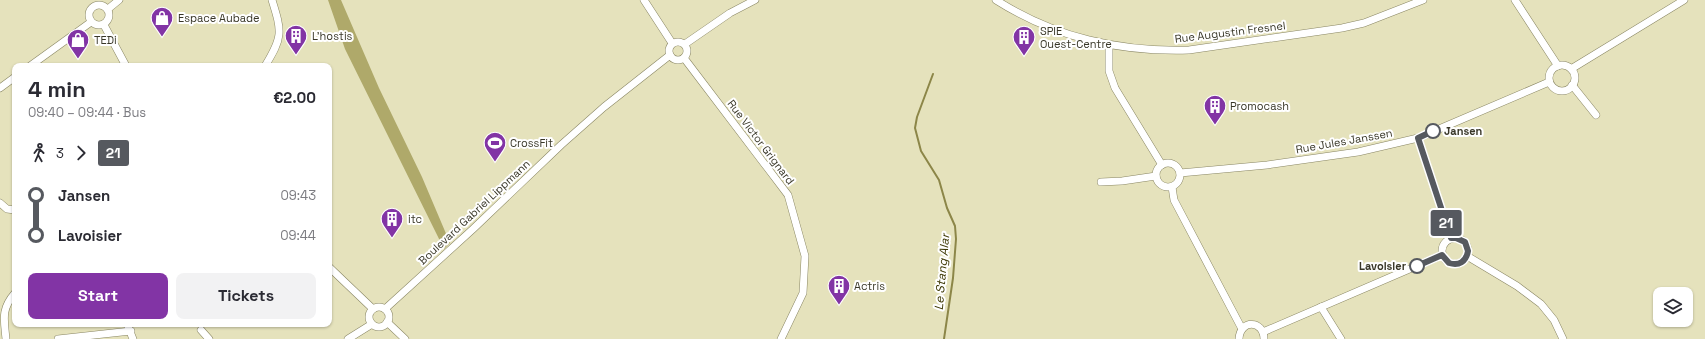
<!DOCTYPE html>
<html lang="en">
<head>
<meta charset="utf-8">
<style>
	body { margin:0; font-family:"Space Grotesk",sans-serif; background:#f2f2f3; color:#2b2b33; height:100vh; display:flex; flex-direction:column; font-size:15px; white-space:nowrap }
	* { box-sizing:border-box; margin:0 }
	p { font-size:13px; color:#7c7c81 }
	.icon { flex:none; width:22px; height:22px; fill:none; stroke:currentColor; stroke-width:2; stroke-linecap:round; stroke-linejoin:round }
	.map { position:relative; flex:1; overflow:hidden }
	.details { position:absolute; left:12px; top:63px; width:320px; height:264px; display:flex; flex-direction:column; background:#fff; border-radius:8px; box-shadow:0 1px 3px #0004 }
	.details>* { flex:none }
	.badge { padding:0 8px; border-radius:3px; font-size:14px; line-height:26px }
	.buttons { position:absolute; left:1653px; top:287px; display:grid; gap:8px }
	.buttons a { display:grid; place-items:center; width:40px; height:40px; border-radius:8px; background:#fff; box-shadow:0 1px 3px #0004; font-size:20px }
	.map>.badge { position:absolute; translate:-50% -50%; box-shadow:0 0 0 2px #fff }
	.legs { display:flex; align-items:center; gap:6px; height:44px; padding:0 16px; font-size:13px }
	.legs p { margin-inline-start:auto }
	.headline { display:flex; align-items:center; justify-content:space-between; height:68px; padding:0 16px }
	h1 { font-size:22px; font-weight:700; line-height:30px }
	.primary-button { display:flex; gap:8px; margin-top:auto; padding:8px 16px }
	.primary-button a { flex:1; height:46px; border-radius:8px; background:#8234a5; color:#fff; font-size:16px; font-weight:700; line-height:46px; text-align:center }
	.primary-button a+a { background:#f2f2f3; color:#2b2b33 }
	ul { padding:0 16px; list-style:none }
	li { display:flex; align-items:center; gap:14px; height:40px; font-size:15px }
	li i { display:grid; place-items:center; width:6px; height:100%; margin:0 5px; background:currentColor }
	li i::after { content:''; width:10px; height:10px; margin:-5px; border:3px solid; border-radius:50%; background:#fff }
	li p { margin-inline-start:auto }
	li:first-child i { background:linear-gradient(#0000 50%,currentColor 0) }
	li:last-child i { background:linear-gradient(currentColor 50%,#0000 0) }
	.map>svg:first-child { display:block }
	.forest { fill:#afa96a }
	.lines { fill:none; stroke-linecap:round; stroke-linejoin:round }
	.stream { stroke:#8c8648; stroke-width:2 }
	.minor-casing { stroke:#898663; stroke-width:8 }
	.minor { stroke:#fff; stroke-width:7 }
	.line-1-casing { stroke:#fff; stroke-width:9 }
	.line-1 { stroke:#56595f; stroke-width:6 }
	.stop-1-dot { fill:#fff; stroke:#56595f; stroke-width:2 }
	.labels { text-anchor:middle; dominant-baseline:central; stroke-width:4; stroke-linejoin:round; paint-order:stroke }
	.poi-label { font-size:11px; fill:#393728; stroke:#fff; text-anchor:start }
	.street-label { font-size:11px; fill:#393728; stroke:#fff }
	.stop-label { font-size:11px; font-weight:bold; fill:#393728; stroke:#fff; text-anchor:start }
	.water-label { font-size:12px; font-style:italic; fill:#3d3804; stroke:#fff }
</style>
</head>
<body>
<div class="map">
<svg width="1705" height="339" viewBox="0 0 1705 339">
	<rect width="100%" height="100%" fill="#e5e2bc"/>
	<polygon class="forest" points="328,0 341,0 379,88 422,177 450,243 444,249 345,49"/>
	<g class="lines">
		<polyline class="stream" points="933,74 917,117 915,128 921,151 939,180 947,208 955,226 956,239 953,278 944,339"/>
		<g class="minor-casing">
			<g id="minor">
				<polyline points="644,0 672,43"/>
				<path d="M 996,0 C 1056,38 1119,52 1189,50 L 1342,28 L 1364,23 L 1423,0"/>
				<polyline points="1515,0 1558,66"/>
				<circle cx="99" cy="15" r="10"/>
				<polyline points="108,9 119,0"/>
				<polyline points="104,25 126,66"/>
				<circle cx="678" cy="51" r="9"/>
				<polyline points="685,44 730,13 755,0"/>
				<polyline points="1109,45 1109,71 1115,88 1162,165"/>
				<polyline points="684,58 788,195 805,256 803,293 781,339"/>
				<circle cx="1562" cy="78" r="13"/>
				<polyline points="30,66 91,22"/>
				<path d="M 265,66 C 283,37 282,32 272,0"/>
				<polyline points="1571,69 1684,0"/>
				<polyline points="1572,85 1596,115"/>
				<polyline points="0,88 15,77"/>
				<polyline points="1418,138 1451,238"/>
				<circle cx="1168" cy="175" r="12"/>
				<polyline points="1180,173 1267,165 1358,152 1418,138 1549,82"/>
				<polyline points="1101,182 1122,181 1156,176"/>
				<polyline points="1172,187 1174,200 1242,329"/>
				<polyline points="0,203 7,209 15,210"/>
				<circle cx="1455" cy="251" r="13"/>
				<polyline points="1467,256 1517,286 1541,304 1554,320 1563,339"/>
				<polyline points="329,267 373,309"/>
				<polyline points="1321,307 1341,339"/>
				<circle cx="379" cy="317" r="10"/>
				<polyline points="385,309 473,229 561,145 604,107 670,55"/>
				<polyline points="387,322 405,339"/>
				<polyline points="127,324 133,339"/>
				<polyline points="201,330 209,339"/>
				<polyline points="1263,332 1442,255"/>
				<path d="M 6,339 C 4,319 1,309 15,293"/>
				<polyline points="58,339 131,331"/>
				<polyline points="348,339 372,324"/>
				<path d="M 1239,339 C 1240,319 1264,320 1264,339"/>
			</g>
		</g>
		<use href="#minor" class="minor"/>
	</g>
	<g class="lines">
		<g class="line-1-casing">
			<path id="line-1" d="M 1417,266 L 1442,255 L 1449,263 C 1459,266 1466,262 1468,251 L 1465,242 L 1456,238 L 1451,238 L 1418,138 L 1433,131"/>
		</g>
		<use href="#line-1" class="line-1"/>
	</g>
	<defs>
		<g id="shop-pin" transform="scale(1.15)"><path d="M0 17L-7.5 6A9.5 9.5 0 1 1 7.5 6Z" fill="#8234a5" stroke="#fff"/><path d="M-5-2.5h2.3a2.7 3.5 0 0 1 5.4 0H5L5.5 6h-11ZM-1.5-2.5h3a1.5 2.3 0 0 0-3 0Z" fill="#fff"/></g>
		<g id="building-pin" transform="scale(1.15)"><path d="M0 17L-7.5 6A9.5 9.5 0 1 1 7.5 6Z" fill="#8234a5" stroke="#fff"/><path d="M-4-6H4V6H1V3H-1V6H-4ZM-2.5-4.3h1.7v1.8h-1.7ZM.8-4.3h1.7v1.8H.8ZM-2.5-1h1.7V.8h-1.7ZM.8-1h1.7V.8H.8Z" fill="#fff"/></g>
		<g id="stadium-pin" transform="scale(1.15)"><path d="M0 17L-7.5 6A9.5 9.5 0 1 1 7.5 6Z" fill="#8234a5" stroke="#fff"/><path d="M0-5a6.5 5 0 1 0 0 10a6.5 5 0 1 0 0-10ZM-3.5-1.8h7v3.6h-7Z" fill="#fff"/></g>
	</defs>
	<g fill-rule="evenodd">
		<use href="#shop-pin" x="162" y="18"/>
		<use href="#building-pin" x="296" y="36"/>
		<use href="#building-pin" x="1024" y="37"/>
		<use href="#shop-pin" x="78" y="40"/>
		<use href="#building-pin" x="1215" y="106"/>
		<use href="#stadium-pin" x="495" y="143"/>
		<use href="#building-pin" x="392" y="219"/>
		<use href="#building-pin" x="839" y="286"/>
	</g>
	<g class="stop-1-dot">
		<circle cx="1433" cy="131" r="7"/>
		<circle cx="1417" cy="266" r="7"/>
	</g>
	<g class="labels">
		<g class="poi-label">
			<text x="178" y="18">Espace Aubade</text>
			<text x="1040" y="31">SPIE<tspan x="1040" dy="13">Ouest-Centre</tspan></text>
			<text x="312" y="36">L'hostis</text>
			<text x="94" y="40">TEDi</text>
			<text x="1230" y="106">Promocash</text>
			<text x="510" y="143">CrossFit</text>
			<text x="408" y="219">itc</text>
			<text x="854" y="286">Actris</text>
		</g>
		<g class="street-label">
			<text transform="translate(1230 32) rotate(-7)">Rue Augustin Fresnel</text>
			<text transform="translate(1344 141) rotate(-10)">Rue Jules Janssen</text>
			<text transform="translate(761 142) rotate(53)">Rue Victor Grignard</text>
			<text transform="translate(474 212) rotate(-43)">Boulevard Gabriel Lippmann</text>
		</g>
		<g class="stop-label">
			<text x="1444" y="131">Jansen</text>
			<text x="1406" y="266" text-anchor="end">Lavoisier</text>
		</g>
		<g class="water-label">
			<text transform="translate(942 272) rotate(-85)">Le Stang Alar</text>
		</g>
	</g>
</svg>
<div class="buttons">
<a><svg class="icon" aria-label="layers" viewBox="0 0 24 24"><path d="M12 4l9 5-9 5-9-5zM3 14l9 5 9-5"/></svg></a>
</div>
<b class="badge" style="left:1446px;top:223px;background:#56595f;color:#fff">21</b>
<section class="details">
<div class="headline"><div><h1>4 min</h1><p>09:40 – 09:44 · Bus</p></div><b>€2.00</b></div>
<div class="legs"><svg class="icon" aria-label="walk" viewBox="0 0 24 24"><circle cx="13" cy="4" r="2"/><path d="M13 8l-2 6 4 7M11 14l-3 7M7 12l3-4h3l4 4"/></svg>3<svg class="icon" aria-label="forward" viewBox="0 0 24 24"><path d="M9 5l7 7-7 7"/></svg><b class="badge" style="background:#56595f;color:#fff">21</b></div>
<ul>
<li><i style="color:#56595f"></i><b>Jansen</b><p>09:43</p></li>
<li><i style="color:#56595f"></i><b>Lavoisier</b><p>09:44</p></li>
</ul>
<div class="primary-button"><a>Start</a><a>Tickets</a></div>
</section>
</div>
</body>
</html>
